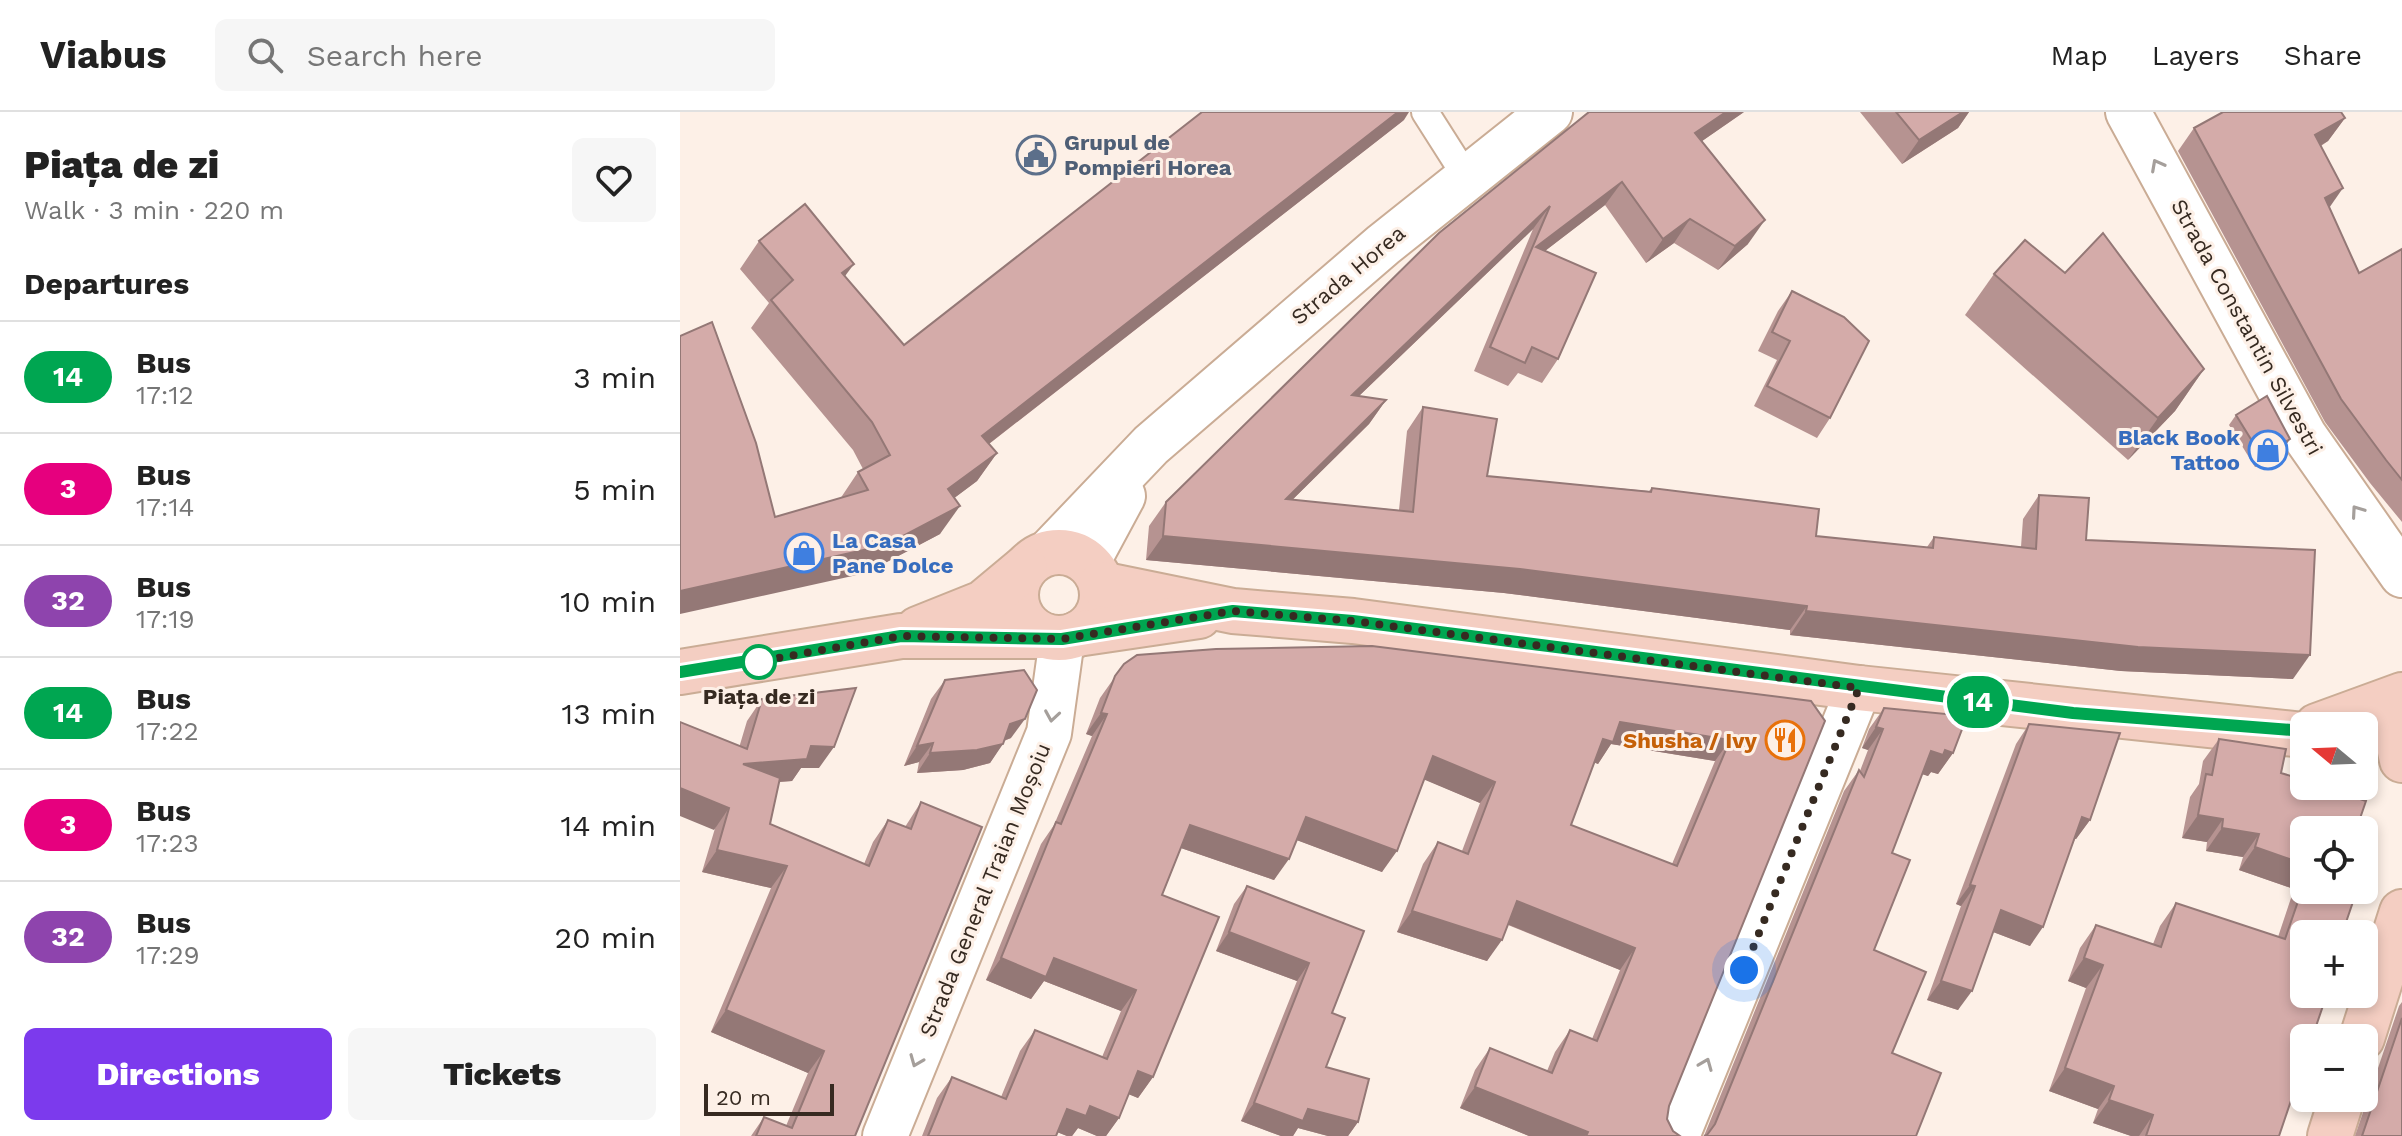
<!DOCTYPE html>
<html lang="en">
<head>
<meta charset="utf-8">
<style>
	body { margin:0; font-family:"Work Sans",sans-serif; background:#f6f6f6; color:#222; height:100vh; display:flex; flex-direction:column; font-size:30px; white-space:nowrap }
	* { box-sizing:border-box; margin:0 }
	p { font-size:26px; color:#767676 }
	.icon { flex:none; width:44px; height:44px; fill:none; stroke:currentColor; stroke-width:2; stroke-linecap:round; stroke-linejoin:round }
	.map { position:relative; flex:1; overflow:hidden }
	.details { display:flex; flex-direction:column; background:#fff; width:680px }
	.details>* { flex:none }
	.badge { padding:0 16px; border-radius:26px; font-size:28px; line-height:52px }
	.needle { width:52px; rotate:289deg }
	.controls { position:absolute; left:1610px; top:600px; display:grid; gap:16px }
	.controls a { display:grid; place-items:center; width:88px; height:88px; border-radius:12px; background:#fff; box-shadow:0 4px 12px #0003; font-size:40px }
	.scale { position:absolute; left:24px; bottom:20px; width:130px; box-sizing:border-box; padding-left:8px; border:4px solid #362a21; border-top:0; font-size:22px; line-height:28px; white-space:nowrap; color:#362a21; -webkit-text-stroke:6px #fdf0e7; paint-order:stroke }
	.you { position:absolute; width:40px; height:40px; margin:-20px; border:6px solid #fff; border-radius:50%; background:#1a73e8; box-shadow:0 0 0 12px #1a73e833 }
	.map>.badge { position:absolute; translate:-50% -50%; box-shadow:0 0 0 4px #fff }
	h2 { padding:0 24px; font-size:30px; line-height:72px }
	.round { display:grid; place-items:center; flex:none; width:84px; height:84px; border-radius:12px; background:#f6f6f6 }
	.head { display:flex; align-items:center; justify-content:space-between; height:136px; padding:0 24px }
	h1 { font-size:38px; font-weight:800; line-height:60px }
	.action { display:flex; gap:16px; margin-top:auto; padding:16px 24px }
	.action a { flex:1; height:92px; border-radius:12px; background:#7c3aed; color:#fff; font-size:32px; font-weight:800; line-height:92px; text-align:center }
	.action a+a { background:#f6f6f6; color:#222 }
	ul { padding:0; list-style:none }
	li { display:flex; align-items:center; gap:24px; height:112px; padding:0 24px; border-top:2px solid #e0e0e0 }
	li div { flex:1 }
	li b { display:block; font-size:30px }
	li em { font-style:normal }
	li .badge { min-width:88px; font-weight:700; text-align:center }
	header { display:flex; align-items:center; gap:48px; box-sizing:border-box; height:112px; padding:0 40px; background:#fff; border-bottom:2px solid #e0e0e0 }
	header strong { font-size:38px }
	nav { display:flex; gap:44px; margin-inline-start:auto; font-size:28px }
	.search { width:560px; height:72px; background:#f6f6f6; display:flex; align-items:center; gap:20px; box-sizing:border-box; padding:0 28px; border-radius:12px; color:#767676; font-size:30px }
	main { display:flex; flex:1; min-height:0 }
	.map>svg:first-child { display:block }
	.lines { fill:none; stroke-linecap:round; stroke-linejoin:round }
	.lane-casing { stroke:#caac95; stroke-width:30 }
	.street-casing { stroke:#caac95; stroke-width:48 }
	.secondary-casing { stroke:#caac95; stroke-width:48 }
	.lane { stroke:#fff; stroke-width:26 }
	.street { stroke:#fff; stroke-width:44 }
	.secondary { stroke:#f4cec2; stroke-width:44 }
	.wall { fill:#b69391; fill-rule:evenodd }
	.shaded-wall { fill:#947876 }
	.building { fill:#d4aba9; stroke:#947876; stroke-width:2; fill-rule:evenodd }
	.oneway { stroke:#a59f9b }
	.line-casing { stroke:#fff; stroke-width:18 }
	.line { stroke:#00a651; stroke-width:12 }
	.walk { stroke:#362a21; stroke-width:8; stroke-dasharray:0 14.4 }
	.stop-dot { fill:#fff; stroke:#00a651; stroke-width:4 }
	.labels { text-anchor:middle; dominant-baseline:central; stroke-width:6; stroke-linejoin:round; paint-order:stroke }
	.service-label { font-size:22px; font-weight:bold; fill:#4e5e75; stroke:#fdf0e7; text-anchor:start }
	.street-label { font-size:22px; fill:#362a21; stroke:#fdf0e7 }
	.shop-label { font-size:22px; font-weight:bold; fill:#366cbe; stroke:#fdf0e7; text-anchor:end }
	.stop-label { font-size:22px; font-weight:bold; fill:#362a21; stroke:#fdf0e7 }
	.food-label { font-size:22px; font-weight:bold; fill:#c56008; stroke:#fdf0e7; text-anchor:end }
</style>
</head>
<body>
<header>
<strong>Viabus</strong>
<div class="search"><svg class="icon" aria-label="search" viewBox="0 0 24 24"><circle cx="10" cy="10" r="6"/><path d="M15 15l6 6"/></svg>Search here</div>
<nav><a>Map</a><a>Layers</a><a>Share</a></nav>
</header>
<main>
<section class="details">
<div class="head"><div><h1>Piața de zi</h1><p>Walk · 3 min · 220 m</p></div><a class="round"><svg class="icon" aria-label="heart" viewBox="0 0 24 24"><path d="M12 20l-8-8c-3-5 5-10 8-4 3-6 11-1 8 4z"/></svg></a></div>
<h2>Departures</h2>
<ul>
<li><span class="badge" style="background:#00a651;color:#fff">14</span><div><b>Bus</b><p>17:12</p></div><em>3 min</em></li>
<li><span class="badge" style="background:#e6007e;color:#fff">3</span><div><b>Bus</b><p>17:14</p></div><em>5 min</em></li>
<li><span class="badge" style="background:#8e44ad;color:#fff">32</span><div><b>Bus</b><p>17:19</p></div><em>10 min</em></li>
<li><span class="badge" style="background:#00a651;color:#fff">14</span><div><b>Bus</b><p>17:22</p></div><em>13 min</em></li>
<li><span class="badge" style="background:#e6007e;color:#fff">3</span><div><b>Bus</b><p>17:23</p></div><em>14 min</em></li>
<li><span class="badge" style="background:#8e44ad;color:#fff">32</span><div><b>Bus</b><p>17:29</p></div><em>20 min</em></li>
</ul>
<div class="action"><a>Directions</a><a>Tickets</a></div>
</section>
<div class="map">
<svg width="1722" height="1024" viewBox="0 0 1722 1024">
	<rect width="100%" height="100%" fill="#fdf0e7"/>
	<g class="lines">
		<g class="lane-casing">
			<polyline id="lane" points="745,0 787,66"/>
		</g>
		<g class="street-casing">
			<g id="street">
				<polyline points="1448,0 1624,323 1722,463"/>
				<polyline points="369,440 471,333 703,133 870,0"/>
				<polyline points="408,449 443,384"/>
				<polyline points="205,1024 369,621 382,527"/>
				<polyline points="997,1024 1179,576"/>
			</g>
		</g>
		<g class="secondary-casing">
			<g id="secondary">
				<circle cx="379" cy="483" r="43"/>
				<polyline points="421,472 553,499 673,509 1179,576 1624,623"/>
				<polyline points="238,517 303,491 345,456"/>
				<polyline points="397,522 519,504"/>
				<polyline points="0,560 221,524 365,524"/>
				<polyline points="1722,594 1715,616 1722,648"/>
				<polyline points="1637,614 1722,583"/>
				<polyline points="1682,926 1722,800"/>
				<polyline points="1650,1024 1662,986"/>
			</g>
		</g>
		<use href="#lane" class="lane"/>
		<use href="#street" class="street"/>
		<use href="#secondary" class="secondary"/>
	</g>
	<g class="wall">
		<polygon points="1064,0 1022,29 1068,132 1038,158 994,131 966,151 925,93 865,139 878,247 862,271 838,261 828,274 794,259 853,117 679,284 706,288 689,312 612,388 719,398 727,319 743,295 807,364 969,379 972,376 1136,424 1247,435 1254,425 1341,435 1343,407 1359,383 1406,428 1613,567 1441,559 1110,523 1110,518 824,481 466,448 469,414 486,390 759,121"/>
		<polygon points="1180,0 1289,0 1278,16 1222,52"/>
		<polygon points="1665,6 1648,29 1641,34 1649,95 1679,161 1722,137 1722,410 1690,371 1645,310 1498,39 1514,16"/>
		<polygon points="724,8 309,332 317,341 297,369 274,386 260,422 186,461 95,405 160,387 178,360 183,357 173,338 71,216 89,191 60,157 79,129 165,164 224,233"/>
		<polygon points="1385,161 1524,257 1495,299 1448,348 1285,203 1314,162"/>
		<polygon points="1112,179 1150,306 1137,326 1074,294 1097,248 1078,239 1098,199"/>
		<polygon points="1556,303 1610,327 1603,337 1575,355 1549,313"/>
		<path d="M 444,552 L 1131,589 L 989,994 L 987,1007 L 993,1019 L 1000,1024 L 849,1024 L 780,996 L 795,958 L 810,936 L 867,959 L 875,940 L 890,918 L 912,927 L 940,858 L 828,813 L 807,849 L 717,820 L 743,752 L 758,730 L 782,739 L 800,691 L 744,667 L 702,760 L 617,728 L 594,768 L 501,736 L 482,783 L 473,965 L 458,986 L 449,982 L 439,1006 L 426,1024 L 417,1024 L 398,1016 L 392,1024 L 387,1024 L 377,1020 L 376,1024 L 242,1024 L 257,986 L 272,965 L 321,985 L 340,939 L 355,918 L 422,945 L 441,899 L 364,869 L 351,887 L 306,868 L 361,732 L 374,713 L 412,624 L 406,622 L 420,586 ZM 931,632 L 1035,649 L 992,752 L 891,713 L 914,650 L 918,652 Z"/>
		<polygon points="265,568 331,626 324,629 310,651 283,658 237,661 239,650 224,654 251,587"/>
		<polygon points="82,587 139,656 121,656 112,669 99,670 90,712 184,752 193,730 208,708 225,715 241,690 175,1024 71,1024 84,1005 106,1014 128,961 31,920 91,776 22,760 67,609"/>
		<polygon points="1204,596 1273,641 1258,662 1251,660 1248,664 1242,662 1212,741 1194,838 1212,941 1024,1024 1164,679 1179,658 1180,659 1188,638 1182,636 1189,617"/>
		<polygon points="1349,612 1410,708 1396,727 1395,727 1350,834 1313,820 1278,898 1247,888 1281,794 1276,792 1336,632"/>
		<polygon points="1539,627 1601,661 1624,718 1624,822 1599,1024 1451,1024 1413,1011 1418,997 1369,979 1406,876 1388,869 1400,836 1416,813 1473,832 1480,814 1496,791 1598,825 1614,777 1559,758 1563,745 1526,739 1527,730 1502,726 1510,685 1519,672 1523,649"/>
		<polygon points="567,774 684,819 652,901 646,955 678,1010 668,1024 648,1024 618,1016 613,1024 601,1024 561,1009 617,869 536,839 554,792"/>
		<polygon points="1722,890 1722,1024 1675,1024 1719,894"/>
	</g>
	<g class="shaded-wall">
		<polygon points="718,0 729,0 724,8 283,352 302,324"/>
		<polygon points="1046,0 1064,0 999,45 1015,21"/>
		<polygon points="1283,0 1289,0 1278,16 1222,52 1239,28"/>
		<polygon points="1665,6 1648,29 1619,46 1635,23"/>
		<polygon points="942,70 925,93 844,155 856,135"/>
		<polygon points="1663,76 1647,99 1645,86"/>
		<polygon points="870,94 853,117 656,306 672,283"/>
		<polygon points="1010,107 994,131 966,151 983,127"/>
		<polygon points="1085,108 1068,132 1038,158 1055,134"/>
		<polygon points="174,152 154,179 162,161"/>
		<polygon points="1524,257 1495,299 1448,348 1478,306"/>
		<polygon points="706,288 689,312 589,411 606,387"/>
		<polygon points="1610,327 1603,337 1575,355 1582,345"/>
		<polygon points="317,341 297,369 249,405 268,377"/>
		<polygon points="280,394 260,422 186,461 0,502 0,479"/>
		<polygon points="483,424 840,457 1127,494 1110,518 824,481 466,448"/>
		<polygon points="1126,499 1630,543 1613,567 1441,559 1110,523"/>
		<polygon points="421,601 427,602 412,624 406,622"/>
		<polygon points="345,607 331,626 317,631 330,612"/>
		<polygon points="940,610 1050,628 1035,649 931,632 918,652 908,648 923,627"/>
		<polygon points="1196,615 1203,617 1188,638 1182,636"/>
		<polygon points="253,631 239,650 224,654 237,634"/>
		<polygon points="323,632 310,651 283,658 237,661 250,641"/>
		<polygon points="131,634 154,635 139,656 121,656 112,669 48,673 63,652"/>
		<polygon points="1265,638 1273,641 1258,662 1251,660 1248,664 1236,660 1251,639"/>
		<polygon points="753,644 815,670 800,691 738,665"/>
		<polygon points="0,676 49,696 34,718 0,704"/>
		<polygon points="1518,703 1543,707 1527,730 1502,726"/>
		<polygon points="626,705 717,739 702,760 611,726"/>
		<polygon points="1402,705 1410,708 1396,727 1389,725"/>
		<polygon points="510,713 609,747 594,768 495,734"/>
		<polygon points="1542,716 1579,722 1563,745 1526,739"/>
		<polygon points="1575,735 1624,752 1624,763 1614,777 1559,758"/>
		<polygon points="37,738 107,754 91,776 22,760"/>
		<polygon points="1290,773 1295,774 1281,794 1276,792"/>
		<polygon points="837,789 955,836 940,858 822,810"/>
		<polygon points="1321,798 1363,815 1350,834 1308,818"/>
		<polygon points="732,799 822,828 807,849 717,820"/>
		<polygon points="549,820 629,851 617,869 536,839"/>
		<polygon points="321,846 374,846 456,878 441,899 364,869 351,887 306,868"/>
		<polygon points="1404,846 1423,853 1406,876 1388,869"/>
		<polygon points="1261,869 1292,879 1278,898 1247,888"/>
		<polygon points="46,898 144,939 128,961 31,920"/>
		<polygon points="1385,956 1434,974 1418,997 1369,979"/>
		<polygon points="458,959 473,965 458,986 443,980"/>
		<polygon points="795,975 908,1020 905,1024 849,1024 780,996"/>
		<polygon points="1429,988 1473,1003 1459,1024 1451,1024 1413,1011"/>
		<polygon points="574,991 628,997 678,1010 668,1024 648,1024 618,1016 613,1024 601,1024 561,1009"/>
		<polygon points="410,994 439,1006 426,1024 417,1024 398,1016 392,1024 387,1024 372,1018 387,997"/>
	</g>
	<g class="building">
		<polygon points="522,0 718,0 302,324 317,341 268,377 280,394 206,433 0,479 0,224 32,210 76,331 95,405 188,378 178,360 210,343 192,310 91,188 113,168 79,129 125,92 174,152 162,161 224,233"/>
		<polygon points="909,0 1046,0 1015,21 1085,108 1055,134 1010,107 983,127 942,70 856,135 916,161 878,247 852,235 845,251 810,235 870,94 672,283 706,288 606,387 733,400 743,295 817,307 807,364 971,380 972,376 1139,397 1136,424 1253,436 1254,425 1356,437 1359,383 1409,386 1406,428 1635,438 1630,543 1458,535 1126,499 1127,494 840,457 483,424 486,390 759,121"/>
		<polygon points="1216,0 1283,0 1239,28"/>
		<polygon points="1543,0 1661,0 1665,6 1635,23 1663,76 1645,86 1679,161 1722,137 1722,368 1706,348 1661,287 1514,16"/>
		<polygon points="1423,121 1524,257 1478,306 1314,162 1345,128 1385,161"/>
		<polygon points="1112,179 1164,205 1189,229 1150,306 1087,274 1110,229 1092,220"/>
		<polygon points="1587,284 1610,327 1582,345 1556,303"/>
		<path d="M 692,534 L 1131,589 L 1145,609 L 989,994 L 987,1007 L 993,1019 L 1000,1024 L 906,1024 L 908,1020 L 795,975 L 810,936 L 872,961 L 890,918 L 917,929 L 955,836 L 837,789 L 822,828 L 732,799 L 758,730 L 788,742 L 815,670 L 753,644 L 717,739 L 626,705 L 609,747 L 510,713 L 482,783 L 539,805 L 473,965 L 458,959 L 439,1006 L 410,994 L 406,1004 L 387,997 L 376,1024 L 248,1024 L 272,965 L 326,987 L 355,918 L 427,947 L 456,878 L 374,846 L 366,865 L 321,846 L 376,710 L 381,712 L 427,602 L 421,601 L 435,564 L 444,552 L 457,543 L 536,537 ZM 940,610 L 1050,628 L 997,754 L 891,713 L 923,627 L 933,630 Z"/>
		<polygon points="344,558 357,578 345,607 330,612 323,632 297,638 250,641 253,631 237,634 265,568"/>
		<polygon points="176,576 154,635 131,634 127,647 63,652 100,666 90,712 189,754 208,708 231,717 241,690 302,715 175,1024 76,1024 84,1005 112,1016 144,939 46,898 107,754 37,738 49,696 0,676 0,610 67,637 82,587"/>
		<polygon points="1204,596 1287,604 1273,641 1265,638 1263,643 1251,639 1212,741 1230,748 1194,838 1246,860 1212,941 1261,961 1236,1024 1024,1024 1027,1023 1035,1012 1179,658 1184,665 1203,617 1196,615"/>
		<polygon points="1349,612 1440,621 1410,708 1402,705 1363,815 1321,798 1292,879 1261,869 1295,774 1290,773"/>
		<polygon points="1539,627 1606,637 1601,661 1624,668 1624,674 1641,674 1686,689 1676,718 1624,718 1624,752 1575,735 1579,722 1542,716 1543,707 1518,703 1526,662 1532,663"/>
		<polygon points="1624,772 1624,778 1677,778 1662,822 1624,822 1624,882 1647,882 1632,926 1624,926 1624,950 1599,1024 1466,1024 1473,1003 1429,988 1434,974 1385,956 1423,853 1404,846 1416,813 1481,835 1496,791 1605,827"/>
		<polygon points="567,774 684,819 652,901 665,906 646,955 689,967 678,1010 628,997 623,1009 574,991 629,851 549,820"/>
		<polygon points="1722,906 1722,1024 1682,1024"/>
	</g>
	<defs><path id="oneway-chevron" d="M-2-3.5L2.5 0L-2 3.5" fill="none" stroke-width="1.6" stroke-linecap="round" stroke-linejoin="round" transform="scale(2)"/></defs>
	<g class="oneway">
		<use href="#oneway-chevron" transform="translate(1477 53) rotate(-118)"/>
		<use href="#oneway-chevron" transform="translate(1677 399) rotate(-125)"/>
		<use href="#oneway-chevron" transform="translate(372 604) rotate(99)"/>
		<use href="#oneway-chevron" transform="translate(236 949) rotate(112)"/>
		<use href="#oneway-chevron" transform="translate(1026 952) rotate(-68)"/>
	</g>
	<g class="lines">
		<g class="line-casing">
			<polyline id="line" points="0,560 221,524 382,527 553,499 673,509 1393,601 1624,619"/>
		</g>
		<use href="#line" class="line"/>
		<polyline class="walk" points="79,550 75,550 221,524 382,527 553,499 673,509 1179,576 1064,858"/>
	</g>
	<defs>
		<g id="civic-ring" transform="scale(2)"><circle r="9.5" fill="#fdf0e7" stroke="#5c6f8a" stroke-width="1.5"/><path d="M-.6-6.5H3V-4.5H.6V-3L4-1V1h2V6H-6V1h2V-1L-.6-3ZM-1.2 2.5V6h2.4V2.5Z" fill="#5c6f8a"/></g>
		<g id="shop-ring" transform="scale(2)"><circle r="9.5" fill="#fdf0e7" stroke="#3f7fe0" stroke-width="1.5"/><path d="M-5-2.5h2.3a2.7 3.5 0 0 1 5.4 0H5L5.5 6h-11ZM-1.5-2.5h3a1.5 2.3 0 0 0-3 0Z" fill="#3f7fe0"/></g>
		<g id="restaurant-ring" transform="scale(2)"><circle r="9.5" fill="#fdf0e7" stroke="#e8710a" stroke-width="1.5"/><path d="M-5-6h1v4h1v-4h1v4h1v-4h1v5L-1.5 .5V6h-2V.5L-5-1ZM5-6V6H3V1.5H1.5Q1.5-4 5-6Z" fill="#e8710a"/></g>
	</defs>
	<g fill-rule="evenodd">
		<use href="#civic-ring" x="356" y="43"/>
		<use href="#shop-ring" x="1588" y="338"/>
		<use href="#shop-ring" x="124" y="441"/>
		<use href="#restaurant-ring" x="1105" y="628"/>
	</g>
	<circle class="stop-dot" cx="79" cy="550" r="16"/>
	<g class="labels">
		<g class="service-label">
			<text x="384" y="30">Grupul de<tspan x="384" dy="25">Pompieri Horea</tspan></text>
		</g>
		<g class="street-label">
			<text transform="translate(668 163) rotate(-40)">Strada Horea</text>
			<text transform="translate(1567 215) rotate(61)">Strada Constantin Silvestri</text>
			<text transform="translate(305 778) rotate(-68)">Strada General Traian Moșoiu</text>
		</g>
		<g class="shop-label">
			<text x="1560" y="325">Black Book<tspan x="1560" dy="25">Tattoo</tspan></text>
			<text x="152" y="428" text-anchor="start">La Casa<tspan x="152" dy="25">Pane Dolce</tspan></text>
		</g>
		<g class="stop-label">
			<text x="79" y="584">Piața de zi</text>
		</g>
		<g class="food-label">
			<text x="1077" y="628">Shusha / Ivy</text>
		</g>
	</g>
</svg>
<div class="controls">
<a><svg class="needle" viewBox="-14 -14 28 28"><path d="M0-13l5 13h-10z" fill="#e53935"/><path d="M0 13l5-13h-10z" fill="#767676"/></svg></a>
<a><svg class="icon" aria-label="locate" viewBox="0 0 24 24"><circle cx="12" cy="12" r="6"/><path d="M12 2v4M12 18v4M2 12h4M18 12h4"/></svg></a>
<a>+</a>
<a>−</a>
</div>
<div class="scale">20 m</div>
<div class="you" style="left:1064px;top:858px"></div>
<b class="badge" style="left:1298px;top:590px;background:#00a651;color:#fff">14</b>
</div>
</main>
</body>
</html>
